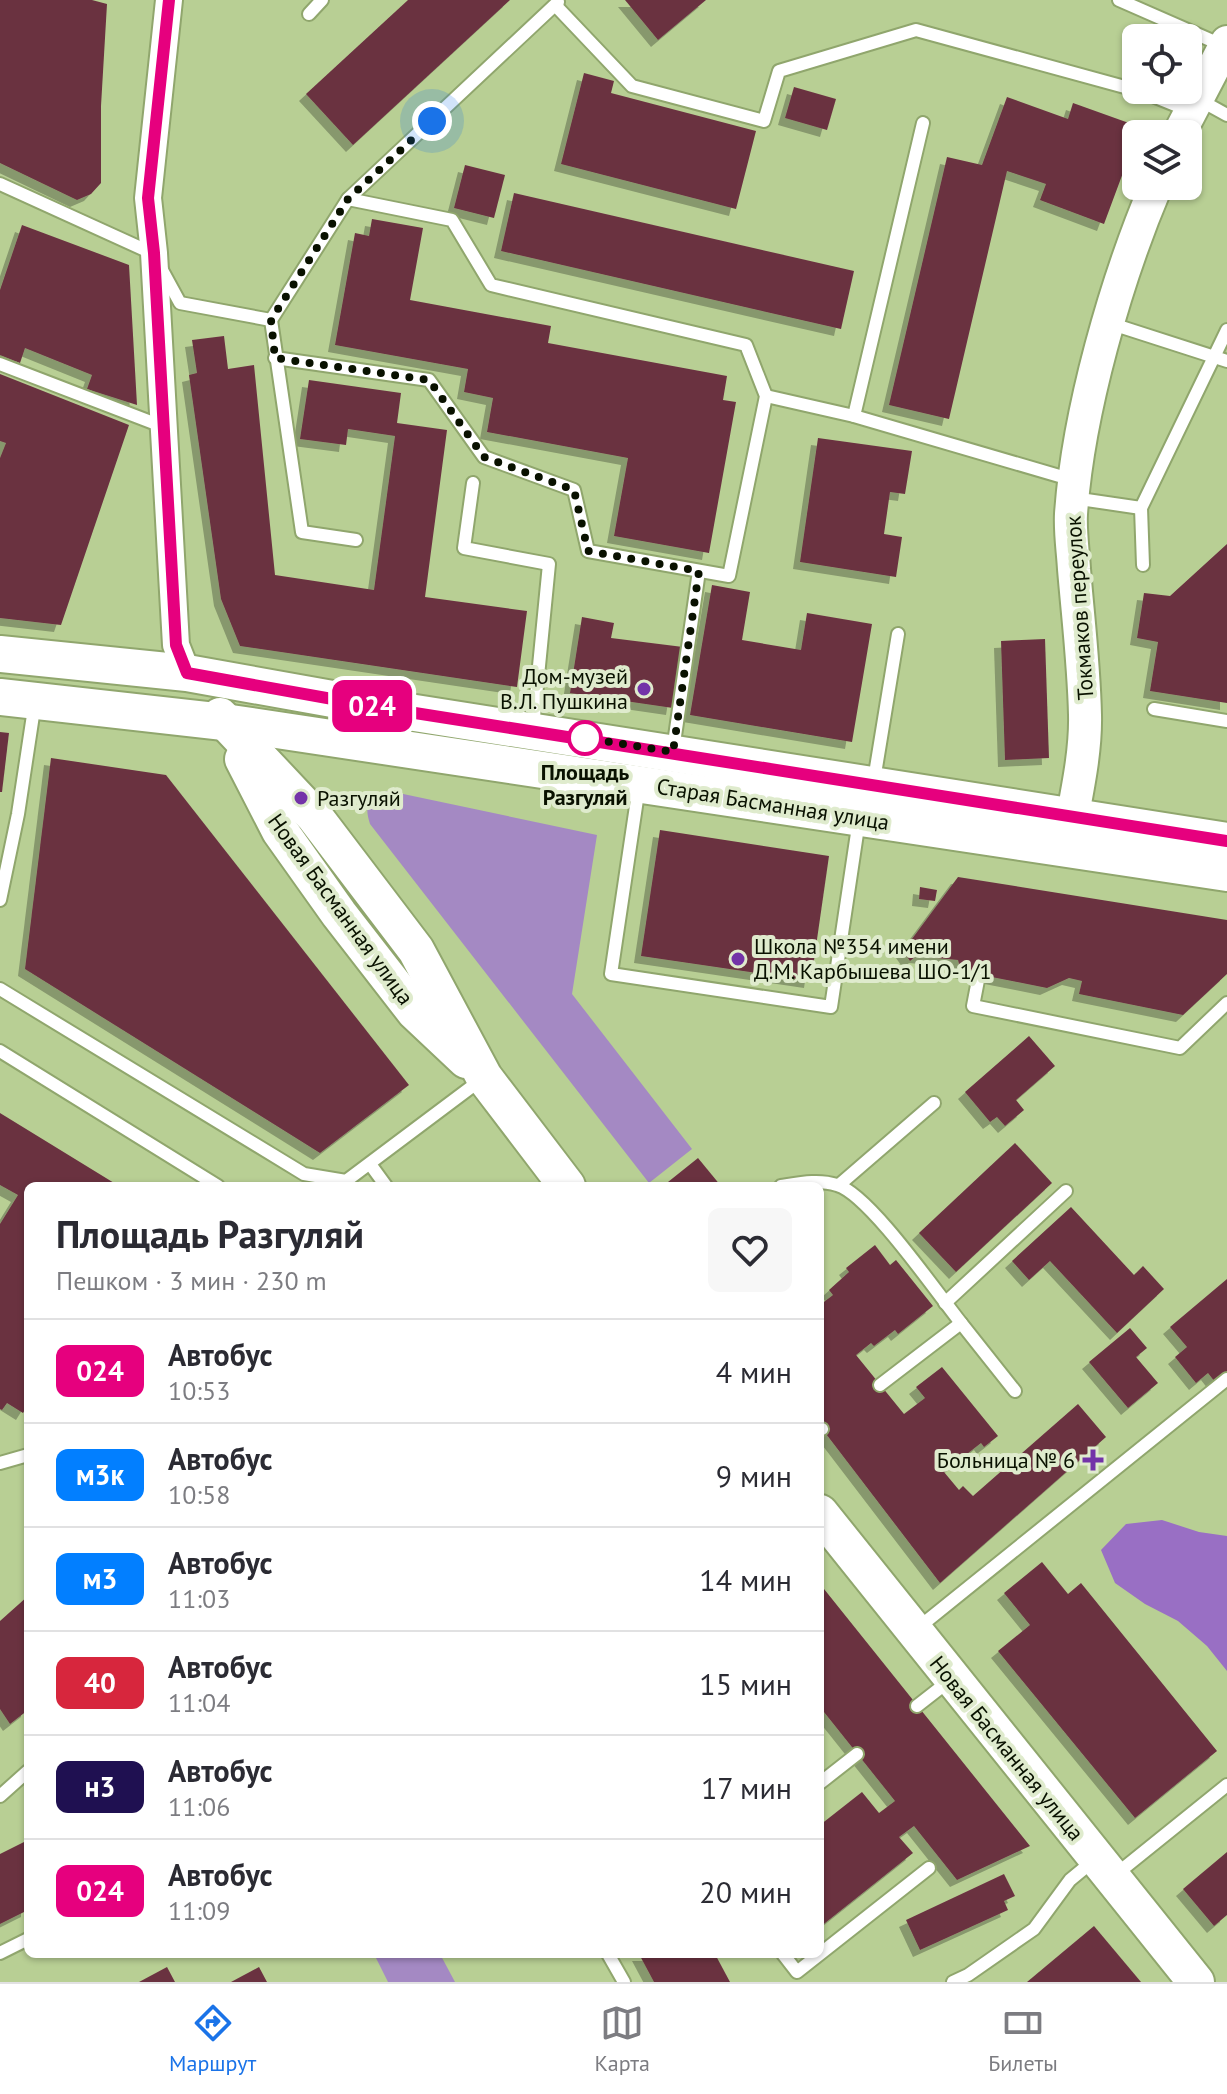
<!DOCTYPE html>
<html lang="ru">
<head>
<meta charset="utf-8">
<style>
	body { margin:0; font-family:"PT Sans",sans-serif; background:#f7f7f7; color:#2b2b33; height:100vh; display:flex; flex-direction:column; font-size:30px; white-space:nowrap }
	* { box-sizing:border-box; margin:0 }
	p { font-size:26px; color:#7c7c81 }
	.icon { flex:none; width:44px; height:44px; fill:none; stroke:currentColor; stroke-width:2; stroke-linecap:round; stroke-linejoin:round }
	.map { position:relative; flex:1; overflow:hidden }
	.side { position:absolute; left:24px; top:1182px; width:800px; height:776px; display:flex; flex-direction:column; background:#fff; border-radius:12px; box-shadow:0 2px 6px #0004 }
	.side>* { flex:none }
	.badge { padding:0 16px; border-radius:12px; font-size:28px; line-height:52px }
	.tools { position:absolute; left:1122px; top:24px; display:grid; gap:16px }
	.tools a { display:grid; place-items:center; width:80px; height:80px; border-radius:12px; background:#fff; box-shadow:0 2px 6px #0004; font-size:40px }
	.you { position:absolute; width:40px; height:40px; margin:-20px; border:6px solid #fff; border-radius:50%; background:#1a73e8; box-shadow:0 0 0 12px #1a73e833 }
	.map>.badge { position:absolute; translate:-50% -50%; box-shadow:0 0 0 4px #fff }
	.round { display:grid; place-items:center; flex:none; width:84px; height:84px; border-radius:12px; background:#f7f7f7 }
	.overview { display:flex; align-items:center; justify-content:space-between; height:136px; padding:0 32px }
	h1 { font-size:38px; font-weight:700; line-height:60px }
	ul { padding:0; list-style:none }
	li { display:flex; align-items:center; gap:24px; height:104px; padding:0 32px; border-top:2px solid #e1e1e2 }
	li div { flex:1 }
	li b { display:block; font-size:30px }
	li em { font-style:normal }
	li .badge { min-width:88px; font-weight:700; text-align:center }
	.menu { display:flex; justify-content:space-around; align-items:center; height:112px; border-top:2px solid #e1e1e2; background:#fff; font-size:22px; color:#7c7c81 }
	.menu a { display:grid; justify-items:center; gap:4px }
	.menu .selected { color:#1a73e8 }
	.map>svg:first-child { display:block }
	.green { fill:#a489c3 }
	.forest { fill:#996fc4 }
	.building { fill:#6b3241; filter:url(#shadow) }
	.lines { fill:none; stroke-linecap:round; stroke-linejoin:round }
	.service-casing { stroke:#90a66d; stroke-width:16 }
	.minor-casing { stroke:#90a66d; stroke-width:30 }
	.tertiary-casing { stroke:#90a66d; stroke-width:36 }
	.secondary-casing { stroke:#90a66d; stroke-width:40 }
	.service { stroke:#fff; stroke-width:12 }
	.minor { stroke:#fff; stroke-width:26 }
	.tertiary { stroke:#fff; stroke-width:32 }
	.secondary { stroke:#fff; stroke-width:36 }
	.line-casing { stroke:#fff; stroke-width:18 }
	.line { stroke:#e6007e; stroke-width:12 }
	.walk { stroke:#091100; stroke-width:8; stroke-dasharray:0 14.4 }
	.poi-dot { fill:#7333a8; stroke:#dfebcd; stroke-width:3 }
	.stop-dot { fill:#fff; stroke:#e6007e; stroke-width:4 }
	.labels { text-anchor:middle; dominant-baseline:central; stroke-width:8; stroke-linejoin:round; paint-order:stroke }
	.street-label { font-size:22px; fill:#091100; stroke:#dfebcd }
	.poi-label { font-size:22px; fill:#091100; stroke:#dfebcd; text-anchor:end }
	.stop-label { font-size:22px; font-weight:bold; fill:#091100; stroke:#dfebcd }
</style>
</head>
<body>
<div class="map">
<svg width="1227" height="1982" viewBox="0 0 1227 1982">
	<defs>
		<filter id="shadow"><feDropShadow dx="-7" dy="7" stdDeviation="0" flood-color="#0004"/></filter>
	</defs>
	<rect width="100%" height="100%" fill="#b8cf94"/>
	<g class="green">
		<path d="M 389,791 L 597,835 L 572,994 L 692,1149 L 649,1183 L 370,824 C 364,806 367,793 389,791 Z"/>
		<polygon points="374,1954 440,1954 455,1982 388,1982"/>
	</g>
	<polygon class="forest" points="1162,1520 1199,1532 1227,1536 1227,1671 1207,1646 1178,1621 1145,1604 1115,1583 1101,1550 1126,1524"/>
	<g class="building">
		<polygon points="0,0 92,0 107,4 101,106 101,183 91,194 77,200 0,163"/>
		<polygon points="408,0 510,0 353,145 306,94"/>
		<polygon points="625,0 706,0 658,40"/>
		<polygon points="584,73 614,81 611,93 756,131 736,209 561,164"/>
		<polygon points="794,87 836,99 827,130 785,118"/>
		<polygon points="1007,97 1068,119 1073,103 1140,127 1104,224 1040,200 1046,184 1007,171 949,419 889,405 947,157 982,165"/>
		<polygon points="465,165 505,175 494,218 454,208"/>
		<polygon points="514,193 854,271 841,329 501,251"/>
		<polygon points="372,219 423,228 410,300 551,326 548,343 727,376 723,400 736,402 709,553 614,536 628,458 487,432 493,398 464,392 468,369 335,345 355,233 369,236"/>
		<polygon points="22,225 129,265 137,405 87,389 92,375 25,348 20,363 0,355 0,290"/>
		<polygon points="224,336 228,369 254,365 275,575 374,590 395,436 348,429 346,445 300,439 309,380 401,393 397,423 447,430 425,597 527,611 517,687 240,646 221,599 189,375 197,373 192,340"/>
		<polygon points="0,374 129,425 61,625 0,618 0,458 6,443 0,441"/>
		<polygon points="818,438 912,451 905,494 890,492 884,534 902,537 896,577 800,562"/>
		<polygon points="1227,544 1227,703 1150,691 1158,642 1137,638 1144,593 1170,596"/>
		<polygon points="712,585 750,592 742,640 801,650 807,613 872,624 852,742 690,715"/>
		<polygon points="582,617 614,623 611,638 683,647 673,708 570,693"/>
		<polygon points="1045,639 1049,758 1005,760 1001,641"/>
		<polygon points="0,732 9,733 2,792 0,792"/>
		<polygon points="51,758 166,775 409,1085 320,1153 25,969"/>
		<polygon points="660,830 829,856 811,981 641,956"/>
		<polygon points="958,877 1227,920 1227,974 1183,1015 1079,994 1082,981 1069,978 1047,988 961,971 958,960 916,956 910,961 903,951"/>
		<polygon points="920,887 937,890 935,901 919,899"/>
		<polygon points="1029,1036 1055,1066 1016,1100 1024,1110 1005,1126 997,1117 990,1122 965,1092"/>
		<polygon points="0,1113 119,1186 28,1186 28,1405 23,1413 7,1403 2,1410 0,1409 0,1224 18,1195 0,1185"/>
		<polygon points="1015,1143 1052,1183 956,1272 919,1233"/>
		<polygon points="698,1158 721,1186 663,1186"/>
		<polygon points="1071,1207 1134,1275 1143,1266 1164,1289 1117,1333 1050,1261 1029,1280 1012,1261"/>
		<polygon points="875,1245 890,1265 896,1260 933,1306 898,1334 895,1330 874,1346 871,1343 856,1355 904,1414 925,1398 916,1387 942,1367 998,1436 984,1447 981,1443 944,1472 959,1490 963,1486 973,1496 1078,1404 1106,1437 940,1583 820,1426 820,1305 833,1295 829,1290 849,1272 846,1268"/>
		<polygon points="1227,1279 1227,1372 1215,1382 1208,1373 1196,1383 1175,1357 1187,1347 1170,1327"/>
		<polygon points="1130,1328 1147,1348 1136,1357 1158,1383 1128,1408 1089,1362"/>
		<polygon points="1042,1562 1068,1594 1081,1583 1217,1751 1135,1818 998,1651 1030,1625 1004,1593"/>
		<polygon points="820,1584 1030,1846 957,1880 914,1826 899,1837 913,1853 820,1927 820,1825 862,1792 879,1813 895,1801 820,1707"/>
		<polygon points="28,1596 28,1710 10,1724 0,1709 0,1621"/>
		<polygon points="28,1840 28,1910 0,1924 0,1854"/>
		<polygon points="1227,1852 1227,1915 1214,1926 1183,1889"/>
		<polygon points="1004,1874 1015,1896 1004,1901 1008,1910 920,1950 906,1920"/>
		<polygon points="1094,1926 1141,1982 1027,1982"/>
		<polygon points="639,1954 715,1954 730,1982 654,1982"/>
		<polygon points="167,1967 175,1982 139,1982"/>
		<polygon points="259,1967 267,1982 231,1982"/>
	</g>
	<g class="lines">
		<g class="service-casing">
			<g id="service">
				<polyline points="1119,0 1224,46"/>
				<polyline points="556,6 632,86 764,121 779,71 916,30 1143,92 1190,111"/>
				<polyline points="309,14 322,0"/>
				<polyline points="1198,99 1227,115"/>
				<polyline points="923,123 854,416 1073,480"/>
				<polyline points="0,184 154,254"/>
				<polyline points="348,199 558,2"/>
				<polyline points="162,270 180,303 271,320 348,199 452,220 491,285 746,345 766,396 729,576 588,551 574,490 484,457 429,380 275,358"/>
				<polyline points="271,320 302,532 356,540"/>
				<polyline points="1109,323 1227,361"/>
				<polyline points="0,364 164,427"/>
				<polyline points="766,396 854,416"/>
				<polyline points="473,483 464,548 549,564 533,727"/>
				<polyline points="1073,498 1141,508"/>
				<polyline points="1143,565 1141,508 1227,330"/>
				<polyline points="1154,709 1227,721"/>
				<polyline points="673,750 699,571"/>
				<polyline points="874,780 898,634"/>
				<polyline points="639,786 611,974 831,1007 859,820"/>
				<polyline points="0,900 18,814 35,702"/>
				<polyline points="979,975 973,1006 1180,1048 1227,1003"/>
				<polyline points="0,989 304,1174 346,1181 482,1079"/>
				<polyline points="0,1051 218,1186"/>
				<polyline points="370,1164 386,1186"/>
				<polyline points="839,1185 934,1103"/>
				<path d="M 781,1186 C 800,1183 819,1179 837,1185 C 869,1194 937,1293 961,1323"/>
				<polyline points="945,1303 1066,1191"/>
				<polyline points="880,1385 961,1323 1015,1391"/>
				<polyline points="820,1430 822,1429"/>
				<polyline points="0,1463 28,1455"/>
				<polyline points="918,1628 1227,1379"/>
				<polyline points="917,1706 949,1681"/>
				<polyline points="820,1783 857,1754"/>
				<polyline points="0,1796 28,1771"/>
				<polyline points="1114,1876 1227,1785"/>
				<polyline points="0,1953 28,1939"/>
				<polyline points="608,1954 624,1982"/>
				<polyline points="783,1954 797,1972 929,1868"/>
				<polyline points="953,1982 968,1975 1034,1929 1070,1880 1093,1861"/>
			</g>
		</g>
		<g class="minor-casing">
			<polyline id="minor" points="169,0 148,198 154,253 176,645 187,673"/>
		</g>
		<g class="tertiary-casing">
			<g id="tertiary">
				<polyline points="1179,134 1227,42"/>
				<path d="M 1068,841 C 1075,800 1086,756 1085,715 C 1084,666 1078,617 1074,569 C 1073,551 1070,532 1071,514 C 1078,412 1116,280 1156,186"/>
			</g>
		</g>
		<g class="secondary-casing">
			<g id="secondary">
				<polyline points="0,654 187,673 377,707 1227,841"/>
				<polyline points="0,697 224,722 1227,873"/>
				<polyline points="220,716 315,817 416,950 484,1077 567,1186"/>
				<polyline points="243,759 280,831 339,914 415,1012 466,1060"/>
				<polyline points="820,1513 1196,1982"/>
			</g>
		</g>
		<use href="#service" class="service"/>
		<use href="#minor" class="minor"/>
		<use href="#tertiary" class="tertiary"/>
		<use href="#secondary" class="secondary"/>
	</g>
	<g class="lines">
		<g class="line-casing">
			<polyline id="line" points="169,0 148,198 154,253 176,645 187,673 377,707 1227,841"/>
		</g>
		<use href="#line" class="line"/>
		<polyline class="walk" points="432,121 348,199 271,320 275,358 429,380 484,457 574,490 588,551 699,571 673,752 585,738"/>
	</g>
	<g class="poi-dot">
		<circle cx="644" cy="689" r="8"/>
		<circle cx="301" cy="798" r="8"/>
		<circle cx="738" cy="959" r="8"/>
		<path d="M1089 1448h8v8h8v8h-8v8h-8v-8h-8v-8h8z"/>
	</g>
	<circle class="stop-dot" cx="585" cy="738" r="16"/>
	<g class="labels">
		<g class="street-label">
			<text transform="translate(1079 608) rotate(-94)">Токмаков переулок</text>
			<text transform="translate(773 804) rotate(9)">Старая Басманная улица</text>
			<text transform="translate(341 909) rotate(54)">Новая Басманная улица</text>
			<text transform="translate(1007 1748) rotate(51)">Новая Басманная улица</text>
		</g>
		<g class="poi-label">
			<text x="628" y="676">Дом-музей<tspan x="628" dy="25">В.Л. Пушкина</tspan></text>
			<text x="317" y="798" text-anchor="start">Разгуляй</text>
			<text x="754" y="946" text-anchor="start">Школа №354 имени<tspan x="754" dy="25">Д.М. Карбышева ШО-1/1</tspan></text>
			<text x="1075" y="1460">Больница № 6</text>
		</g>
		<g class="stop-label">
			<text x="585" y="772">Площадь<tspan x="585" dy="25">Разгуляй</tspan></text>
		</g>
	</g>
</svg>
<div class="tools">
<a><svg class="icon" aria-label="locate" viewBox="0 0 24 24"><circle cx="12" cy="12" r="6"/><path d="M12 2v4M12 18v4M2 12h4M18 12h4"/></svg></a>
<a><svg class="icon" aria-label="layers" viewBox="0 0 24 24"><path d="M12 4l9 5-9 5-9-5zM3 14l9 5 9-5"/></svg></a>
</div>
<div class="you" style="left:432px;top:121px"></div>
<b class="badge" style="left:372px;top:706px;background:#e6007e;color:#fff">024</b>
<section class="side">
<div class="overview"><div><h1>Площадь Разгуляй</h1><p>Пешком · 3 мин · 230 m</p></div><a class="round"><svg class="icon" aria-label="heart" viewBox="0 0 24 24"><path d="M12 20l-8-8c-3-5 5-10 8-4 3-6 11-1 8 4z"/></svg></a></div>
<ul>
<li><span class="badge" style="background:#e6007e;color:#fff">024</span><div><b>Автобус</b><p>10:53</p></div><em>4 мин</em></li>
<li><span class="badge" style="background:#027fff;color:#fff">м3к</span><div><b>Автобус</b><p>10:58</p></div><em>9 мин</em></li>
<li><span class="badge" style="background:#027fff;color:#fff">м3</span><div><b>Автобус</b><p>11:03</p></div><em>14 мин</em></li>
<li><span class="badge" style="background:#d7263d;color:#fff">40</span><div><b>Автобус</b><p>11:04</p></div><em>15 мин</em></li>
<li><span class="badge" style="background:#1f1051;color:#fff">н3</span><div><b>Автобус</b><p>11:06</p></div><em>17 мин</em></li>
<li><span class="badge" style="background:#e6007e;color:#fff">024</span><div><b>Автобус</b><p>11:09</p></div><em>20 мин</em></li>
</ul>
</section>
</div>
<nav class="menu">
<a class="selected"><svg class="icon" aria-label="directions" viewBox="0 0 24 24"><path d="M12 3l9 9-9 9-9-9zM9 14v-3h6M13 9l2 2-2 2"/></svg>Маршрут</a>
<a><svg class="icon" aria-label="map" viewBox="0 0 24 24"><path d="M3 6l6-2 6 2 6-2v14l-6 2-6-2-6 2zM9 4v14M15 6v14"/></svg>Карта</a>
<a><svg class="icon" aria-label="tickets" viewBox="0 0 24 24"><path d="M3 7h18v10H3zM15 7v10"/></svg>Билеты</a>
</nav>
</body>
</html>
